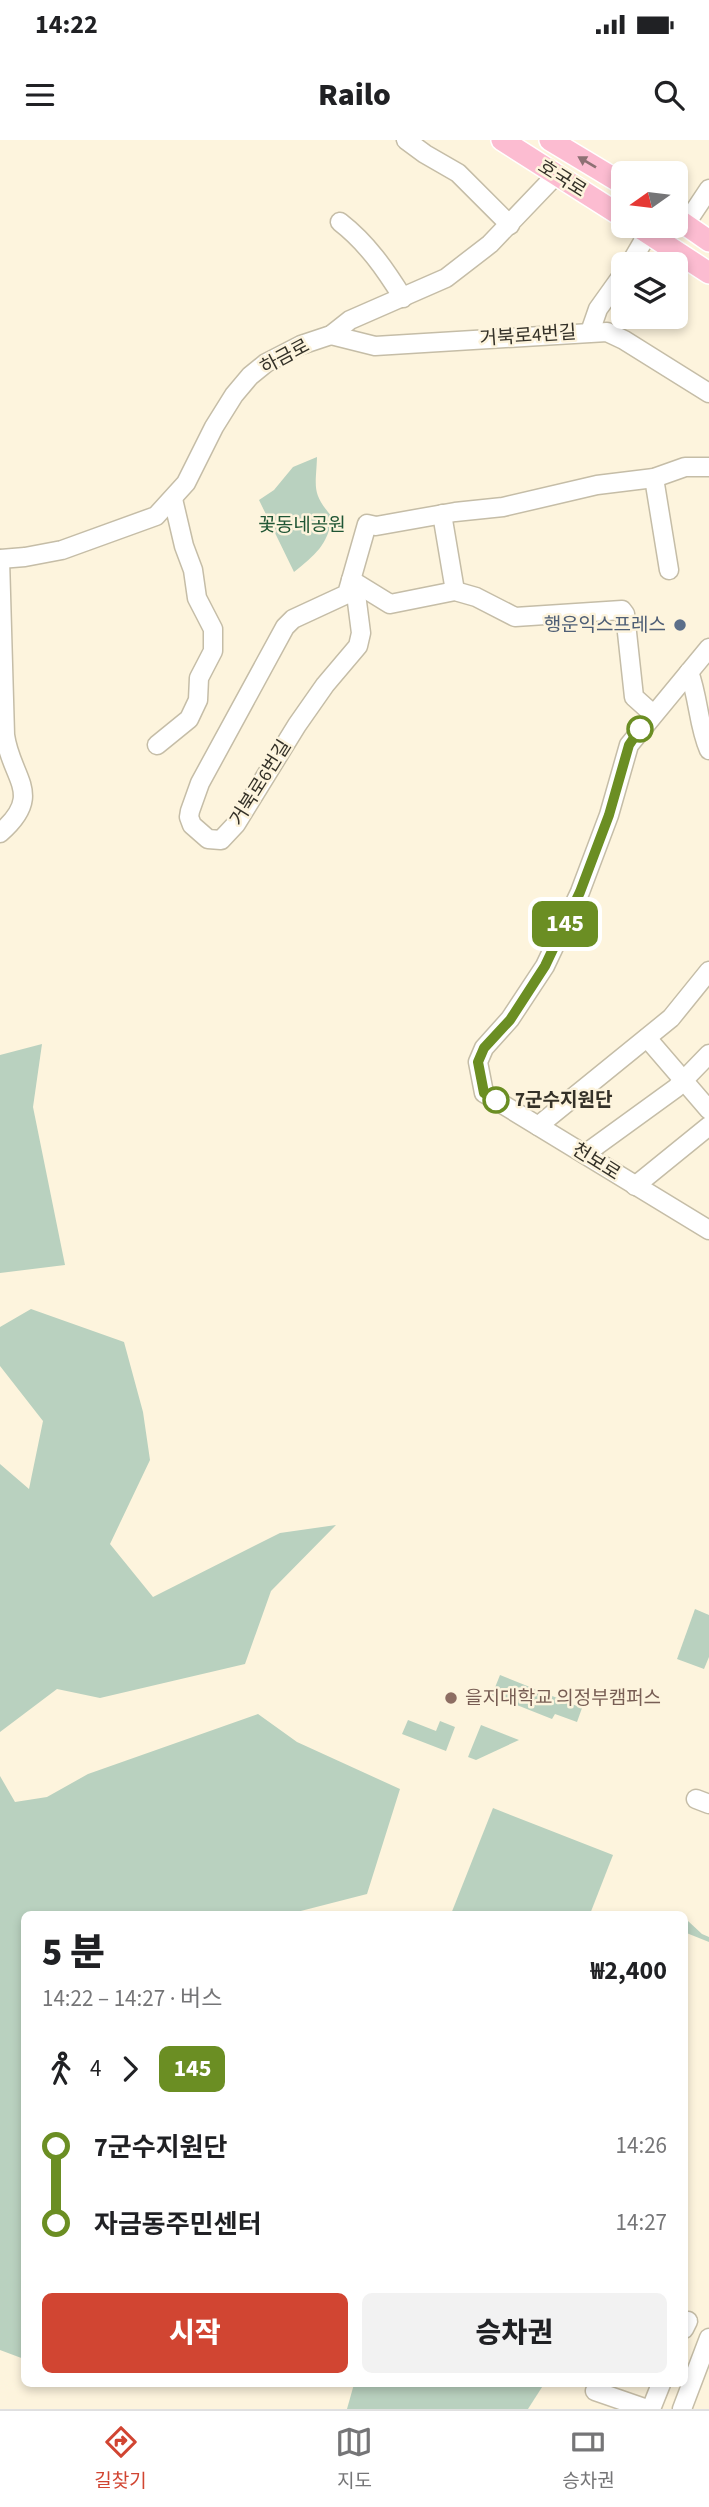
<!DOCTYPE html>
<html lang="ko">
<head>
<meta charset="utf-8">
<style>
	body { margin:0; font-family:"Source Sans 3","Noto Sans KR",sans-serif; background:#f2f2f2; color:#202124; height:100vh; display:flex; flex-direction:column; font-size:26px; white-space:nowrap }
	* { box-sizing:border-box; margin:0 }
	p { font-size:23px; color:#757577 }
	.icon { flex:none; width:38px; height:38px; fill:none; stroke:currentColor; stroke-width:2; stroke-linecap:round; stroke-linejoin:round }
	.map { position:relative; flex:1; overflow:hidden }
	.sheet { position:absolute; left:21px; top:1771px; width:667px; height:476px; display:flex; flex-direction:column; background:#fff; border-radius:10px; box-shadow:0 4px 10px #0003 }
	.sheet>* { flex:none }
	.badge { padding:0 14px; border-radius:10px; font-size:24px; line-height:46px }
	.needle { width:46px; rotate:256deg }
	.controls { position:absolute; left:611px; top:21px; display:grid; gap:14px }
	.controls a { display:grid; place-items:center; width:77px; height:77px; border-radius:10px; background:#fff; box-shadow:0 4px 10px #0003; font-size:35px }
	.map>.badge { position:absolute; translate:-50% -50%; box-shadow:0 0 0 4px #fff }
	.legs { display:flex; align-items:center; gap:10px; height:77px; padding:0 21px; font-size:23px }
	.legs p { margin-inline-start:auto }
	.overview { display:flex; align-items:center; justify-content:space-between; height:119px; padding:0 21px }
	h1 { font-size:38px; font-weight:800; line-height:52px }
	.cta { display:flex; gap:14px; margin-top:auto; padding:14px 21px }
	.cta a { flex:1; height:80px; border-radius:10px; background:#d14532; color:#fff; font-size:28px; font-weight:800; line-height:80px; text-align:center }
	.cta a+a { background:#f2f2f2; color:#202124 }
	ul { padding:0 21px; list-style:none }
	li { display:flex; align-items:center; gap:24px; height:77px; font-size:26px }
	li i { display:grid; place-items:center; width:10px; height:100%; margin:0 9px; background:currentColor }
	li i::after { content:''; width:18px; height:18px; margin:-9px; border:5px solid; border-radius:50%; background:#fff }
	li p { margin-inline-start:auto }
	li:first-child i { background:linear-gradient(#0000 50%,currentColor 0) }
	li:last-child i { background:linear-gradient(currentColor 50%,#0000 0) }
	.status { display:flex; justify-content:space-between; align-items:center; height:49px; padding:0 35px; background:#fff; direction:ltr }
	.status svg { height:19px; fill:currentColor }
	header { display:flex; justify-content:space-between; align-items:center; height:91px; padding:0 21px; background:#fff; font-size:32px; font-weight:800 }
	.tabs { display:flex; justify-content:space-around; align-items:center; height:98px; border-top:2px solid #e0e0e0; background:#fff; font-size:19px; color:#757577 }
	.tabs a { display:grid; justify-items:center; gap:4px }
	.tabs .on { color:#d14532 }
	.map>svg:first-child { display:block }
	.green { fill:#b9d1bf }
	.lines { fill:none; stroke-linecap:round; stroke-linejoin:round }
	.minor-casing { stroke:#c5bda7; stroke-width:21 }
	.major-casing { stroke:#fff; stroke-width:24 }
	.minor { stroke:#fff; stroke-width:18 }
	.major { stroke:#fcbcd1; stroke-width:21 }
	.oneway { fill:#8e7074 }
	.line-1-casing { stroke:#fff; stroke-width:16 }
	.line-1 { stroke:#6b8e23; stroke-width:10 }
	.service-dot { fill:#5c6f8a; stroke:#fdf4dd; stroke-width:2.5 }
	.stop-1-dot { fill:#fff; stroke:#6b8e23; stroke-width:3.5 }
	.education-dot { fill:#8d6e63; stroke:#fdf4dd; stroke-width:2.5 }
	.labels { text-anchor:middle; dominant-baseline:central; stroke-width:5; stroke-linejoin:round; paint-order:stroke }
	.street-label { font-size:19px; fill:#343128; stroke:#fdf4dd }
	.park-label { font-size:19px; fill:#1f5534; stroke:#fdf4dd }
	.service-label { font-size:19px; fill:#4e5e75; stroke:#fdf4dd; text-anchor:end }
	.stop-label { font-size:19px; font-weight:bold; fill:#343128; stroke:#fdf4dd; text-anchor:start }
	.education-label { font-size:19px; fill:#785e54; stroke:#fdf4dd; text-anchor:start }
</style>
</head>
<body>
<div class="status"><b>14:22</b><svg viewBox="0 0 49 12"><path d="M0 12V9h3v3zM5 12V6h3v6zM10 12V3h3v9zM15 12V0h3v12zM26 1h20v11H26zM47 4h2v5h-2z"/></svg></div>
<header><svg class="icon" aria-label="menu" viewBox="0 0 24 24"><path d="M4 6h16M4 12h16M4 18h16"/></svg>Railo<svg class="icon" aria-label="search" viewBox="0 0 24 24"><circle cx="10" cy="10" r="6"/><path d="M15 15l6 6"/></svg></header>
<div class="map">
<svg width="709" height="2269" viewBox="0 0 709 2269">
	<rect width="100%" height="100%" fill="#fdf4dd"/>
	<g class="green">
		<path d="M 317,317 C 316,348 311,352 332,377 C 328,405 315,415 294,432 L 259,360 L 274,350 L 293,327 Z"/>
		<polygon points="42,904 33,967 65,1125 0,1133 0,915"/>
		<polygon points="31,1169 124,1202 143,1272 150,1320 110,1404 153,1457 280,1393 336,1385 271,1451 245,1524 100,1558 57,1549 0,1592 0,1324 29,1349 43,1281 0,1226 0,1187"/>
		<polygon points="695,1469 709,1475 709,1517 704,1529 677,1519"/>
		<polygon points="500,1535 582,1568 577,1582 555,1574 552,1579 492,1555"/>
		<polygon points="258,1574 297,1602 400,1649 367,1754 289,1774 24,1774 24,2219 0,2210 0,1636 15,1662 47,1657 88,1634"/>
		<polygon points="408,1580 436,1591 440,1581 455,1587 446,1611 402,1594"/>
		<polygon points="481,1585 519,1600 476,1620 468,1617"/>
		<polygon points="493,1668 613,1715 590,1774 451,1774"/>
		<polygon points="684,1780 688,1781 702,1794 709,1797 709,1802 684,1792"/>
		<polygon points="354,2244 544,2244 528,2269 347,2269"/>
	</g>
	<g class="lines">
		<g class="minor-casing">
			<g id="minor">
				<polyline points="406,0 425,14 458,33 510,85"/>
				<path d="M 340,82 C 367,103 385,129 403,158"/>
				<polyline points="685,85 709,49"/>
				<polyline points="630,124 648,93"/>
				<polyline points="590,192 598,169 623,134"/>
				<polyline points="331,195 375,206 607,192 624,200 709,253"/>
				<polyline points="654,338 669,430"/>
				<polyline points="442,374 455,451"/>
				<polyline points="0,419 25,417 62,410 156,376 186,343 214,287 234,255 250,236 266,223 301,205 331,195 350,180 446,138 490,104 556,35"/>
				<polyline points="351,440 390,464 455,451 476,457 515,477 622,470 625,474 634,557 653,574"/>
				<polyline points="347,454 356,454 361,493 358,506 325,545 297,585 236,684 221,700 208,699 192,685 189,677 190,671 200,643 285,487 293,479 347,454 367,384 376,386 455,372 503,367 597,345 654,338 685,327 709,327"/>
				<polyline points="709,508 629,605 609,675 580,752 545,826 510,879 484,908 478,922 484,953 709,1090"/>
				<path d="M 689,532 C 699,559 698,585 709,610"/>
				<polyline points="157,605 189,579 198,560 199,538 213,511 213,489 197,458 193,430 184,406 173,359"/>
				<path d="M 0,693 C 45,654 11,639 5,595 L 0,419"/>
				<polyline points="647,898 709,970"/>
				<polyline points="538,986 671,878 709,831"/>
				<polyline points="585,1014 676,948 709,914"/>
				<polyline points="635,1046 709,986"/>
				<polyline points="696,1659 709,1664"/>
				<polyline points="684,2189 688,2181"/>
				<polyline points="595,2251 647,2269"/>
				<polyline points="651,2269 661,2244"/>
				<polyline points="682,2269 709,2198"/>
			</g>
		</g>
		<g class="major-casing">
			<g id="major">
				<polyline points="502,0 623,77"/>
				<polyline points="550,0 623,44"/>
				<polyline points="676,78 709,101"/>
				<polyline points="637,86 709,133"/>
			</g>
		</g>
		<use href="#minor" class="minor"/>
		<use href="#major" class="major"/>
	</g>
	<defs><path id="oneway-solid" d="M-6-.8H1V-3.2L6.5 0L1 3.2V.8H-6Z" transform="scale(1.75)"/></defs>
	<use class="oneway" href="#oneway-solid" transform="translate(587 22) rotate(-149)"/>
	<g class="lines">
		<g class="line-1-casing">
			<polyline id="line-1" points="496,960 484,953 478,922 484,908 510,880 545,826 580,752 609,675 629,605 640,589"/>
		</g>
		<use href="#line-1" class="line-1"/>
	</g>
	<circle class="service-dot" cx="680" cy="485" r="7"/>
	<g class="stop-1-dot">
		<circle cx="640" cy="589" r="12"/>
		<circle cx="496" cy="960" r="12"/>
	</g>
	<circle class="education-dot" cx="451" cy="1558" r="7"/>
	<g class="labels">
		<g class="street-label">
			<text transform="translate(562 39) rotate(32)">호국로</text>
			<text transform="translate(528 196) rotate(-4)">거북로4번길</text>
			<text transform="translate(285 217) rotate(-28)">하금로</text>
			<text transform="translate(261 643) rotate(-58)">거북로6번길</text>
			<text transform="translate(596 1022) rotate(32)">천보로</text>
		</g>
		<g class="park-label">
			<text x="302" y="385">꽃동네공원</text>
		</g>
		<g class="service-label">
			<text x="666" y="485">행운익스프레스</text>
		</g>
		<g class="stop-label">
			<text x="515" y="960">7군수지원단</text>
		</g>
		<g class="education-label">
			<text x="465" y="1558">을지대학교 의정부캠퍼스</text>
		</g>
	</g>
</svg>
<div class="controls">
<a><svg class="needle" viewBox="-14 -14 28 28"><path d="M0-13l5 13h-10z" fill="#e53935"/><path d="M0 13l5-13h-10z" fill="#757577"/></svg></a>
<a><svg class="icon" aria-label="layers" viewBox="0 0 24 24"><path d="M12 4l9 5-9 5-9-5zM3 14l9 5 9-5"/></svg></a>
</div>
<b class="badge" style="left:565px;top:784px;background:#6b8e23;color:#fff">145</b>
<section class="sheet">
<div class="overview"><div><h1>5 분</h1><p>14:22 – 14:27 · 버스</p></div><b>₩2,400</b></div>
<div class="legs"><svg class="icon" aria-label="walk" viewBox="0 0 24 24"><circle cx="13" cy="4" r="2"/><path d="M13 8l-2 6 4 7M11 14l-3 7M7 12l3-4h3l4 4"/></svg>4<svg class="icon" aria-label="forward" viewBox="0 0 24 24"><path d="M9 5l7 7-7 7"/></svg><b class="badge" style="background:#6b8e23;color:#fff">145</b></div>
<ul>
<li><i style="color:#6b8e23"></i><b>7군수지원단</b><p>14:26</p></li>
<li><i style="color:#6b8e23"></i><b>자금동주민센터</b><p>14:27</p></li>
</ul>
<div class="cta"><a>시작</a><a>승차권</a></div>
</section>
</div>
<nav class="tabs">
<a class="on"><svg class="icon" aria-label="directions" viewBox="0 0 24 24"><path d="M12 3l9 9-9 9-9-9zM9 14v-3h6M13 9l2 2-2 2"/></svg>길찾기</a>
<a><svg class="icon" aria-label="map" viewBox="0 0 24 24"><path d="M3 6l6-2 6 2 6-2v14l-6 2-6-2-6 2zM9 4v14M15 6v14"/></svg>지도</a>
<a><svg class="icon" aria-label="tickets" viewBox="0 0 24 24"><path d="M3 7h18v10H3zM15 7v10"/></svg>승차권</a>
</nav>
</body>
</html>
